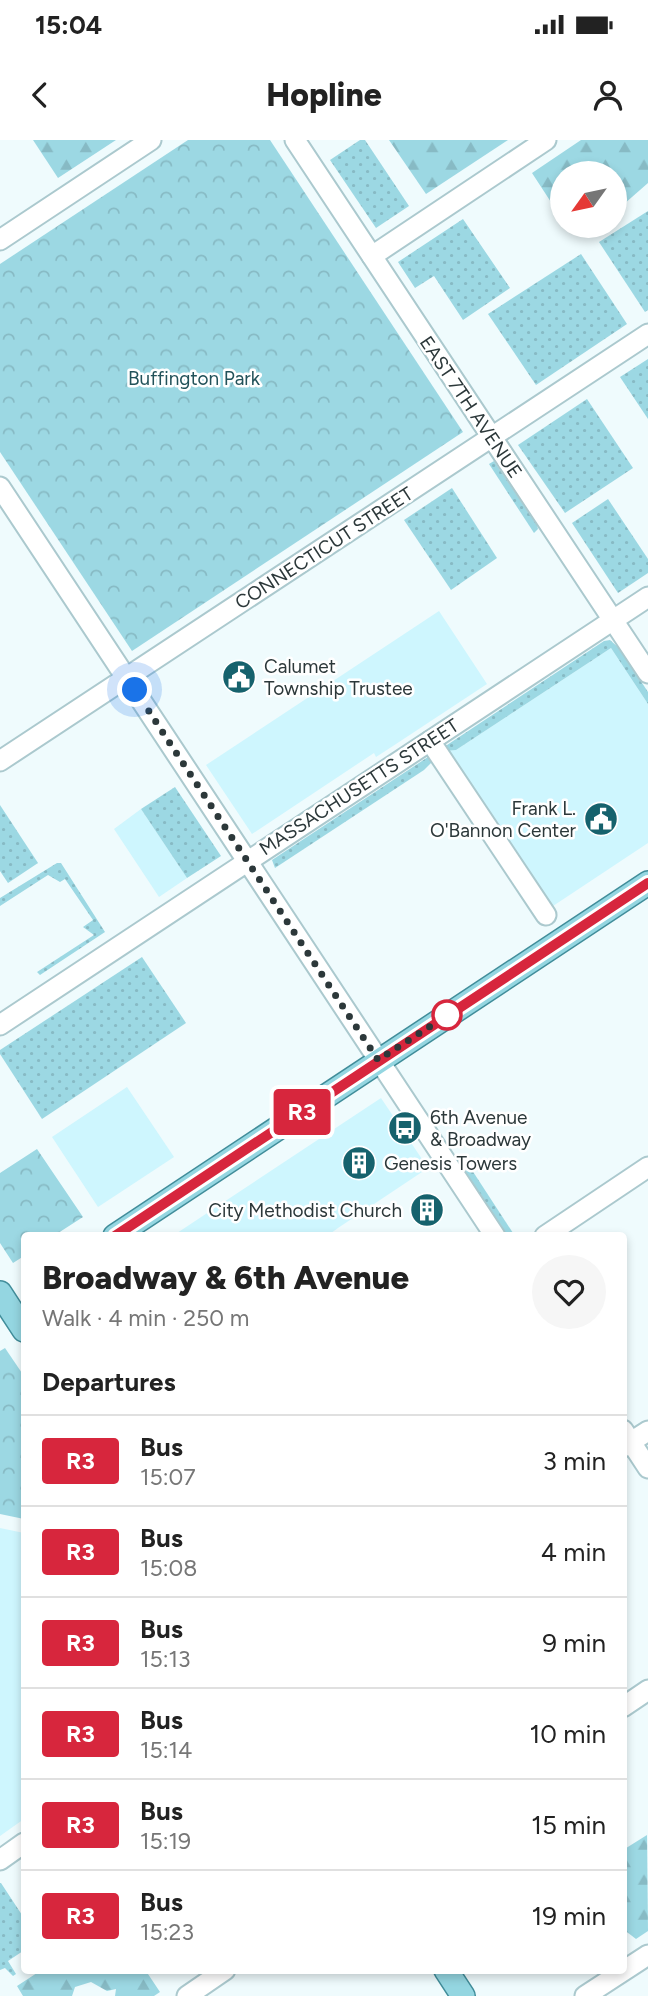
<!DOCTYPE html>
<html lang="en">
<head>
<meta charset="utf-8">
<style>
	body { margin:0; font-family:Figtree,sans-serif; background:#f6f6f6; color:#222; height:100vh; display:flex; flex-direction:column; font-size:26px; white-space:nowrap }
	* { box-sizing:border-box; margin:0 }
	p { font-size:23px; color:#767676 }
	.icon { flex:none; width:38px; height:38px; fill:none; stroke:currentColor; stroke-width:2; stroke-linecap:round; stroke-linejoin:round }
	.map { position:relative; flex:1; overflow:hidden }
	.drawer { position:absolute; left:21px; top:1092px; width:606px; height:742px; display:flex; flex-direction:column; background:#fff; border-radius:7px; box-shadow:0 4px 10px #0003 }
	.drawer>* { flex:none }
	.badge { padding:0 14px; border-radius:5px; font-size:24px; line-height:46px }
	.needle { width:46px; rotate:237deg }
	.buttons { position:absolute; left:550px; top:21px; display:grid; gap:14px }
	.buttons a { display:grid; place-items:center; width:77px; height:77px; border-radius:50%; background:#fff; box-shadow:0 4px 10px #0003; font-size:35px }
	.you { position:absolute; width:35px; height:35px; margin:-18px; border:5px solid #fff; border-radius:50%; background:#1a73e8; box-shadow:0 0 0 10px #1a73e833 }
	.map>.badge { position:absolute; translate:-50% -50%; box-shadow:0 0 0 4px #fff }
	h2 { padding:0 21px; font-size:26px; line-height:63px }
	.round { display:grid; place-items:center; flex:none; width:74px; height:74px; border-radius:37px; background:#f6f6f6 }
	.overview { display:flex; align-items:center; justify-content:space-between; height:119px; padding:0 21px }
	h1 { font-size:33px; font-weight:800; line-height:52px }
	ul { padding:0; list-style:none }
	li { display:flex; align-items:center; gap:21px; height:91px; padding:0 21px; border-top:2px solid #e0e0e0 }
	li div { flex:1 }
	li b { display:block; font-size:26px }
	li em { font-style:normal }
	li .badge { min-width:77px; font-weight:700; text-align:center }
	.status { display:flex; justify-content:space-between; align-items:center; height:49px; padding:0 35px; background:#fff; direction:ltr }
	.status svg { height:19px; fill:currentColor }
	header { display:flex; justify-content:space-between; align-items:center; height:91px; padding:0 21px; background:#fff; font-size:32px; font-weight:800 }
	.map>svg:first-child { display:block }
	.built { fill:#cef6fe }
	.grass { fill:url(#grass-dots) }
	.forest { fill:url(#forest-firs) }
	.park { fill:url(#park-crowns) }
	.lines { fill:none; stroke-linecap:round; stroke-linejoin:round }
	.minor-casing { stroke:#abc9ce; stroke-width:23 }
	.major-casing { stroke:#418d9a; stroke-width:26 }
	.minor { stroke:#fff; stroke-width:19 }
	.major { stroke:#94d6e1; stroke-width:23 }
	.line-casing { stroke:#fff; stroke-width:16 }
	.line { stroke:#d7263d; stroke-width:10 }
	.walk { stroke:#2c383a; stroke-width:7; stroke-dasharray:0 12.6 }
	.stop-dot { fill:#fff; stroke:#d7263d; stroke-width:3.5 }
	.labels { text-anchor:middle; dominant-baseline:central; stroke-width:5; stroke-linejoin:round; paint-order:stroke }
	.park-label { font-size:19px; fill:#22525a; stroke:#fff }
	.street-label { font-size:19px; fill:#2c383a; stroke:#fff }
	.poi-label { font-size:19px; fill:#2c383a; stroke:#fff; text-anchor:start }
</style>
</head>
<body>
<div class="status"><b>15:04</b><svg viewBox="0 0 49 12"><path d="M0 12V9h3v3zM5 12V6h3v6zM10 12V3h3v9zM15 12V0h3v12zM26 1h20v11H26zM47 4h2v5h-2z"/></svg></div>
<header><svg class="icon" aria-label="back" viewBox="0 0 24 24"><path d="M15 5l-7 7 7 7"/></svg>Hopline<svg class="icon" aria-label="person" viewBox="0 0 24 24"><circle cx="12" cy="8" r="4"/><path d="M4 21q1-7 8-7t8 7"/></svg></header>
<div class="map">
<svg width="648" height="1856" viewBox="0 0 648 1856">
	<defs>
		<pattern id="grass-dots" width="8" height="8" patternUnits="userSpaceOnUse" patternTransform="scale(1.75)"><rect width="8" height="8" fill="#9cd8e3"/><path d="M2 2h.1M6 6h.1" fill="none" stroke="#87bac4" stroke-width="1.8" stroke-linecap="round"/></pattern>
		<pattern id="forest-firs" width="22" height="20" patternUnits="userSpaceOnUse" patternTransform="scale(1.75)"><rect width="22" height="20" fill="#9cd8e3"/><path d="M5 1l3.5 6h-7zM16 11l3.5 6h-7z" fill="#87bac4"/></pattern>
		<pattern id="park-crowns" width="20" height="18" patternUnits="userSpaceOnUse" patternTransform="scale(1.75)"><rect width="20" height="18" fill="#9cd8e3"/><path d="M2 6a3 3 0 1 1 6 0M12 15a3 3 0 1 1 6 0" fill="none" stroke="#87bac4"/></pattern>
	</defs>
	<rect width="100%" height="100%" fill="#effbfd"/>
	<g class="built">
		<polygon points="439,471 487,544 393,606 376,617 374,613 252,694 206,625"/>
		<polygon points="611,508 648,564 648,703 550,768 446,611 456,610"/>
		<polygon points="141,669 187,738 159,757 114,689"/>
		<polygon points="127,947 174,1017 98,1067 52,997"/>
		<polygon points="381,958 428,1028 338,1088 327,1096 174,1095"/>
		<polygon points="0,1388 24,1393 24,1679 0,1696"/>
	</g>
	<g class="grass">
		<polygon points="360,0 365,0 409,66 376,88 330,20"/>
		<polygon points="648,71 648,170 645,172 599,102"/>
		<polygon points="463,79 510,148 463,180 434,136 415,148 398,122"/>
		<polygon points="581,114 627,184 536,245 488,174"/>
		<polygon points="648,219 648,279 620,237"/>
		<polygon points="587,259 633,328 565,373 518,305"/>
		<polygon points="494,321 537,385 538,389 534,393 489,324"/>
		<polygon points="452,348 497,418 451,450 404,380"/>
		<polygon points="608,359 648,419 648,433 618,453 572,383"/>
		<polygon points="610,500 619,508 648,552 648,564 611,508 456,610 446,611 444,607 604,501"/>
		<polygon points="431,615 434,620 424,630 275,728 272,720"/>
		<polygon points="175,647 221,716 187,738 141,669"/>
		<polygon points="0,665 38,723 8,743 0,731"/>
		<polygon points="57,723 61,723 105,792 40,835 37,832 94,795 83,787 93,780 65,739 60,742 48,735 0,766 0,758"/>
		<polygon points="142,817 186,883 42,979 0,914 0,910"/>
		<polygon points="468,1024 513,1093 512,1095 508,1095 504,1092 469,1040 466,1032"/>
		<polygon points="0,1743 1,1743 24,1778 24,1813 23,1811 8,1821 16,1834 13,1836 5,1828 0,1830"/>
	</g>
	<g class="forest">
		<polygon points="33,0 116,0 58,38"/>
		<polygon points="389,0 508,0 426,54"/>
		<polygon points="581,0 648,0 648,43 624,64 614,70 614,33 562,33 562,79 532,33"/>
		<polygon points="647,1695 648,1791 636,1799 623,1789 623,1710"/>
		<polygon points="146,1831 160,1852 154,1856 115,1856 116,1849 107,1851 91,1842 75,1847 72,1856 23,1856 17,1846 40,1831"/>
	</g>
	<g class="park">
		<polygon points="188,0 270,0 463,292 132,511 0,312 0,124"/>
		<polygon points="37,1009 83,1077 55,1095 24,1096 24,1116 13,1123 0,1103 0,1033"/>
		<polygon points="5,1208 24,1236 24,1379 0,1374 0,1211"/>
	</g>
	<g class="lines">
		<g class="minor-casing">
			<g id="minor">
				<polyline points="295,0 648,533"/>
				<polyline points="0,100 151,0"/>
				<polyline points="372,116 546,0"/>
				<polyline points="0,347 495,1096"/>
				<polyline points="430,601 546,775"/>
				<polyline points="0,621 648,194"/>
				<polyline points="0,885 648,457"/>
				<polyline points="545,1096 648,1027"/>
				<polyline points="623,1290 648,1328"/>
				<polyline points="623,1307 648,1291"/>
				<polyline points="623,1567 648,1550"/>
				<polyline points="0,1720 24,1703"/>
				<polyline points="187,1856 225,1830"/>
				<polyline points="585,1856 648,1815"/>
			</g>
		</g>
		<g class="major-casing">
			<g id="major">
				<polyline points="115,1096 648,743"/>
				<polyline points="0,1153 24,1190"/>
				<polyline points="446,1830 463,1856"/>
			</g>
		</g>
		<use href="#minor" class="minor"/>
		<use href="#major" class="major"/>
	</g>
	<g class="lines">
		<g class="line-casing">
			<polyline id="line" points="115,1096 648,743"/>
		</g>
		<use href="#line" class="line"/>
		<polyline class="walk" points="135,550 378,920 457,869 447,875"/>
	</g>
	<defs>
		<g id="civic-disc" transform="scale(1.75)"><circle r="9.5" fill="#16626d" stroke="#fff"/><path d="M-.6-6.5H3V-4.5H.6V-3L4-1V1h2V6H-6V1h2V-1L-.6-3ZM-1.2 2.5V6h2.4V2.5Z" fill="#fff"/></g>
		<g id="bus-disc" transform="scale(1.75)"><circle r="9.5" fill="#16626d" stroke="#fff"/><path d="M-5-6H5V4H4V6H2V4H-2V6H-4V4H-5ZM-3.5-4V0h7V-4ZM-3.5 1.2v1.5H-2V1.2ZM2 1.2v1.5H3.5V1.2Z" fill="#fff"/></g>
		<g id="building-disc" transform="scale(1.75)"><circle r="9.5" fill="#16626d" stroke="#fff"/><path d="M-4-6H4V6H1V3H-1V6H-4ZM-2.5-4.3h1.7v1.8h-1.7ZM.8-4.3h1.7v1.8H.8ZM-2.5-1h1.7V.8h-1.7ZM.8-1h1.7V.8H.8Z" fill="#fff"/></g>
	</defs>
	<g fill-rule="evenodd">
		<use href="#civic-disc" x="239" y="537"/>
		<use href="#civic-disc" x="601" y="679"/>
		<use href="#bus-disc" x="405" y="988"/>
		<use href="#building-disc" x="359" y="1023"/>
		<use href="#building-disc" x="427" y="1070"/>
	</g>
	<circle class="stop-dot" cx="447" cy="875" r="14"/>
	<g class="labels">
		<g class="park-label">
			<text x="194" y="238">Buffington Park</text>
		</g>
		<g class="street-label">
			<text transform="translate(471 267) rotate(56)">EAST 7TH AVENUE</text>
			<text transform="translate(324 408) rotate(-33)">CONNECTICUT STREET</text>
			<text transform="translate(359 647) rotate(-33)">MASSACHUSETTS STREET</text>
		</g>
		<g class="poi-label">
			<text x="264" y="526">Calumet<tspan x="264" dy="22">Township Trustee</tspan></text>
			<text x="576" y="668" text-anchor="end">Frank L.<tspan x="576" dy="22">O'Bannon Center</tspan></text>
			<text x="430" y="977">6th Avenue<tspan x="430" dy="22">&amp; Broadway</tspan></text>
			<text x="384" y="1023">Genesis Towers</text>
			<text x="402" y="1070" text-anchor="end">City Methodist Church</text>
		</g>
	</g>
</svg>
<div class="buttons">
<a><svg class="needle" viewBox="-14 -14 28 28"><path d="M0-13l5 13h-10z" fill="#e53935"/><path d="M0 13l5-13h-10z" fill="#767676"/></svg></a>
</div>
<div class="you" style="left:135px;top:550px"></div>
<b class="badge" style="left:302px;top:972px;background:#d7263d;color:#fff">R3</b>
<section class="drawer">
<div class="overview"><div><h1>Broadway &amp; 6th Avenue</h1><p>Walk · 4 min · 250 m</p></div><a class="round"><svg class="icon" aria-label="heart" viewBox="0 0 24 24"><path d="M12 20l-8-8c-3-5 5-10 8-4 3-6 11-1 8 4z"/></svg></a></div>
<h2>Departures</h2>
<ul>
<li><span class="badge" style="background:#d7263d;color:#fff">R3</span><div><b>Bus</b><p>15:07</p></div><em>3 min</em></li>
<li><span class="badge" style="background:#d7263d;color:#fff">R3</span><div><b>Bus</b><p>15:08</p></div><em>4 min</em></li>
<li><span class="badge" style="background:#d7263d;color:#fff">R3</span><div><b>Bus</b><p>15:13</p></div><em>9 min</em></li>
<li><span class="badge" style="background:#d7263d;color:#fff">R3</span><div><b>Bus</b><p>15:14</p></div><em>10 min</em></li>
<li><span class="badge" style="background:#d7263d;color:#fff">R3</span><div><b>Bus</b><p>15:19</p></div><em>15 min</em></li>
<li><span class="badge" style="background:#d7263d;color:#fff">R3</span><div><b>Bus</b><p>15:23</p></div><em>19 min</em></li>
</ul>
</section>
</div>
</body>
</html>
